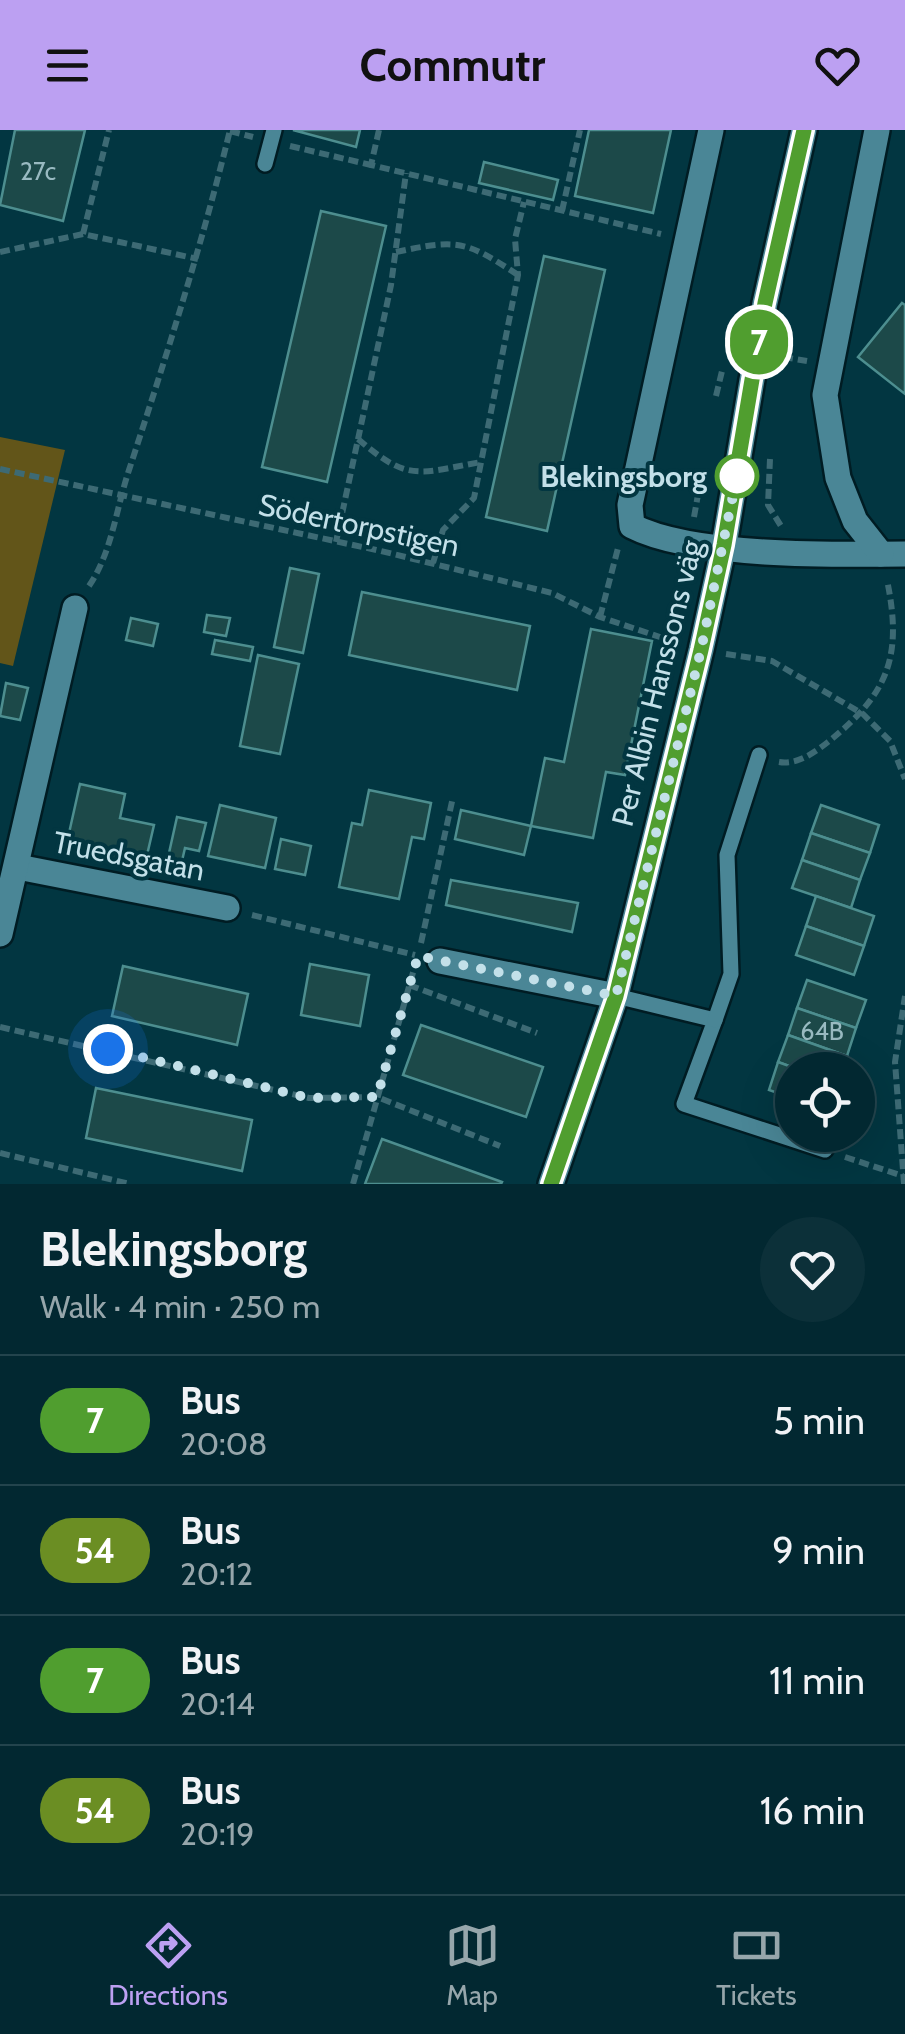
<!DOCTYPE html>
<html lang="en">
<head>
<meta charset="utf-8">
<style>
	body { margin:0; font-family:Cabin,sans-serif; background:#0c3039; color:#f1f3f6; height:100vh; display:flex; flex-direction:column; font-size:38px; white-space:nowrap }
	* { box-sizing:border-box; margin:0 }
	p { font-size:32px; color:#96a6ab }
	.icon { flex:none; width:55px; height:55px; fill:none; stroke:currentColor; stroke-width:2; stroke-linecap:round; stroke-linejoin:round }
	.map { position:relative; height:1054px; overflow:hidden }
	.side { display:flex; flex-direction:column; background:#022831; flex:1 }
	.side>* { flex:none }
	.badge { padding:0 20px; border-radius:32px; font-size:35px; line-height:65px }
	.tools { position:absolute; left:775px; top:922px; display:grid; gap:20px }
	.tools a { display:grid; place-items:center; width:100px; height:100px; border-radius:50%; background:#022831; box-shadow:0 10px 40px #0002,0 0 0 2px #23444d; font-size:50px }
	.you { position:absolute; width:50px; height:50px; margin:-25px; border:8px solid #fff; border-radius:50%; background:#1a73e8; box-shadow:0 0 0 15px #1a73e833 }
	.map>.badge { position:absolute; translate:-50% -50%; box-shadow:0 0 0 5px #fff }
	.round { display:grid; place-items:center; flex:none; width:105px; height:105px; border-radius:52px; background:#0c3039 }
	.summary { display:flex; align-items:center; justify-content:space-between; height:170px; padding:0 40px }
	h1 { font-size:48px; font-weight:700; line-height:75px }
	ul { padding:0; list-style:none }
	li { display:flex; align-items:center; gap:30px; height:130px; padding:0 40px; border-top:2px solid #23444d }
	li div { flex:1 }
	li b { display:block; font-size:38px }
	li em { font-style:normal }
	li .badge { min-width:110px; font-weight:700; text-align:center }
	header { display:flex; justify-content:space-between; align-items:center; height:130px; padding:0 40px; background:#bca0f2; color:#111; font-size:45px; font-weight:700 }
	.tabs { display:flex; justify-content:space-around; align-items:center; height:140px; border-top:2px solid #23444d; background:#022831; font-size:28px; color:#96a6ab }
	.tabs a { display:grid; justify-items:center; gap:5px }
	.tabs .on { color:#bca0f2 }
	.map>svg:first-child { display:block }
	.green { fill:#625519 }
	.building { fill:#1c4949; stroke:#4d8e8f; stroke-width:2.5 }
	.lines { fill:none; stroke-linecap:round; stroke-linejoin:round }
	.service-casing { stroke:#001c23; stroke-width:20 }
	.minor-casing { stroke:#001c23; stroke-width:30 }
	.tertiary-casing { stroke:#001c23; stroke-width:30 }
	.path { stroke:#3d6a74; stroke-width:6; stroke-dasharray:10 5; stroke-linecap:butt }
	.service { stroke:#4a8696; stroke-width:15 }
	.minor { stroke:#4a8696; stroke-width:25 }
	.tertiary { stroke:#4a8696; stroke-width:25 }
	.line-casing { stroke:#fff; stroke-width:22 }
	.line { stroke:#509e2f; stroke-width:15 }
	.walk { stroke:#c3e0e9; stroke-width:10; stroke-dasharray:0 18 }
	.stop-dot { fill:#fff; stroke:#509e2f; stroke-width:5 }
	.labels { text-anchor:middle; dominant-baseline:central; stroke-width:8; stroke-linejoin:round; paint-order:stroke }
	.number-label { font-size:25px; fill:#99bac1 }
	.stop-label { font-size:30px; font-weight:bold; fill:#c3e0e9; stroke:#023641; text-anchor:end }
	.street-label { font-size:30px; fill:#c3e0e9; stroke:#023641 }
</style>
</head>
<body>
<header><svg class="icon" aria-label="menu" viewBox="0 0 24 24"><path d="M4 6h16M4 12h16M4 18h16"/></svg>Commutr<svg class="icon" aria-label="heart" viewBox="0 0 24 24"><path d="M12 20l-8-8c-3-5 5-10 8-4 3-6 11-1 8 4z"/></svg></header>
<div class="map">
<svg width="905" height="1054" viewBox="0 0 905 1054">
	<rect width="100%" height="100%" fill="#023641"/>
	<polygon class="green" points="0,307 65,320 13,536 0,533"/>
	<g class="building">
		<polygon points="15,0 85,0 63,91 0,75"/>
		<polygon points="293,0 360,0 356,17"/>
		<polygon points="589,0 671,0 653,83 575,66"/>
		<polygon points="484,32 558,50 553,70 479,53"/>
		<polygon points="321,81 386,96 327,352 262,337"/>
		<polygon points="544,126 605,140 547,401 486,387"/>
		<polygon points="902,173 905,175 905,264 858,227"/>
		<polygon points="290,438 319,444 303,523 274,517"/>
		<polygon points="362,462 530,496 517,560 349,525"/>
		<polygon points="207,485 230,488 226,506 204,502"/>
		<polygon points="131,488 158,494 153,516 126,510"/>
		<polygon points="591,499 652,511 625,645 606,642 593,708 531,696 545,628 564,632"/>
		<polygon points="215,510 253,517 250,531 212,524"/>
		<polygon points="258,525 299,534 280,624 240,616"/>
		<polygon points="6,553 28,558 20,590 0,586"/>
		<polygon points="80,654 125,664 120,688 154,695 144,738 65,721"/>
		<polygon points="369,660 431,673 424,709 412,707 399,769 339,757 352,693 362,695"/>
		<polygon points="220,675 276,688 265,738 208,726"/>
		<polygon points="821,675 879,695 870,723 811,703"/>
		<polygon points="461,680 531,696 524,725 455,709"/>
		<polygon points="177,687 206,693 199,721 185,718 181,735 167,732"/>
		<polygon points="811,703 870,723 860,750 802,730"/>
		<polygon points="281,709 311,716 305,745 275,739"/>
		<polygon points="802,730 860,750 851,778 792,758"/>
		<polygon points="451,750 578,773 572,802 446,775"/>
		<polygon points="816,766 874,786 864,816 806,796"/>
		<polygon points="806,796 864,816 854,845 796,825"/>
		<polygon points="310,834 369,845 360,896 301,885"/>
		<polygon points="123,836 248,864 237,915 112,886"/>
		<polygon points="807,850 866,870 856,898 797,878"/>
		<polygon points="797,878 856,898 847,926 788,905"/>
		<polygon points="421,895 543,937 526,987 403,945"/>
		<polygon points="788,905 847,926 842,940 800,940 778,932"/>
		<polygon points="778,932 800,940 792,940 792,968 769,960"/>
		<polygon points="96,958 252,990 242,1041 86,1008"/>
		<polygon points="805,1005 847,1005 843,1018"/>
		<polygon points="382,1009 502,1052 501,1054 365,1054"/>
	</g>
	<g class="lines">
		<g class="service-casing">
			<g id="service">
				<polyline points="265,34 274,0"/>
				<polyline points="616,866 715,890 684,974 825,1020"/>
				<polyline points="715,890 731,844 727,725 759,625"/>
			</g>
		</g>
		<g class="minor-casing">
			<g id="minor">
				<path d="M 711,0 L 630,375 L 632,396 C 692,427 835,425 905,424"/>
				<polyline points="877,0 825,265 838,348 855,391 881,424"/>
				<polyline points="18,737 227,778"/>
				<polyline points="0,804 75,478"/>
				<polyline points="440,831 616,866"/>
			</g>
		</g>
		<g class="tertiary-casing">
			<polyline id="tertiary" points="551,1054 616,866 701,520 724,415 765,173 804,0"/>
		</g>
		<g class="path">
			<polyline points="379,0 371,35 661,104"/>
			<polyline points="230,1 253,7"/>
			<polyline points="290,16 371,35"/>
			<polyline points="562,81 580,0"/>
			<polyline points="83,104 109,0"/>
			<polyline points="0,122 83,104 198,129"/>
			<path d="M 396,122 C 458,109 465,110 518,145"/>
			<polyline points="783,227 807,231"/>
			<polyline points="716,266 722,241"/>
			<path d="M 358,309 C 409,353 419,343 481,332"/>
			<polyline points="770,329 768,375 781,396"/>
			<polyline points="0,339 381,421 552,463 600,487 675,512"/>
			<polyline points="694,387 699,359"/>
			<polyline points="336,412 391,155 406,43"/>
			<polyline points="433,433 443,400 474,368 518,145 515,109 524,72"/>
			<path d="M 89,456 C 112,422 116,379 129,340 C 166,227 202,115 230,0"/>
			<polyline points="600,487 618,418"/>
			<polyline points="726,524 772,531 863,584 890,611 905,649"/>
			<path d="M 779,632 C 797,635 814,623 828,612 C 888,564 903,527 887,450"/>
			<polyline points="252,785 415,825"/>
			<polyline points="421,813 453,667"/>
			<polyline points="409,855 537,903"/>
			<polyline points="0,897 309,968 377,967 500,1016"/>
			<polyline points="0,1023 130,1054"/>
			<polyline points="845,1027 903,1046"/>
			<polyline points="353,1054 414,839"/>
			<polyline points="904,1054 895,932 905,866"/>
		</g>
		<use href="#service" class="service"/>
		<use href="#minor" class="minor"/>
		<use href="#tertiary" class="tertiary"/>
	</g>
	<g class="lines">
		<g class="line-casing">
			<polyline id="line" points="551,1054 616,866 701,520 724,415 765,173 804,0"/>
		</g>
		<use href="#line" class="line"/>
		<polyline class="walk" points="108,919 309,968 377,967 418,826 616,866 701,520 737,346"/>
	</g>
	<circle class="stop-dot" cx="737" cy="346" r="20"/>
	<g class="labels">
		<g class="number-label">
			<text x="38" y="41">27c</text>
			<text x="822" y="901">64B</text>
		</g>
		<g class="stop-label">
			<text x="707" y="346">Blekingsborg</text>
		</g>
		<g class="street-label">
			<text transform="translate(359 395) rotate(12)">Södertorpstigen</text>
			<text transform="translate(657 553) rotate(-76)">Per Albin Hanssons väg</text>
			<text transform="translate(129 726) rotate(11)">Truedsgatan</text>
		</g>
	</g>
</svg>
<div class="tools">
<a><svg class="icon" aria-label="locate" viewBox="0 0 24 24"><circle cx="12" cy="12" r="6"/><path d="M12 2v4M12 18v4M2 12h4M18 12h4"/></svg></a>
</div>
<div class="you" style="left:108px;top:919px"></div>
<b class="badge" style="left:759px;top:212px;background:#509e2f;color:#fff">7</b>
</div>
<section class="side">
<div class="summary"><div><h1>Blekingsborg</h1><p>Walk · 4 min · 250 m</p></div><a class="round"><svg class="icon" aria-label="heart" viewBox="0 0 24 24"><path d="M12 20l-8-8c-3-5 5-10 8-4 3-6 11-1 8 4z"/></svg></a></div>
<ul>
<li><span class="badge" style="background:#509e2f;color:#fff">7</span><div><b>Bus</b><p>20:08</p></div><em>5 min</em></li>
<li><span class="badge" style="background:#6b8e23;color:#fff">54</span><div><b>Bus</b><p>20:12</p></div><em>9 min</em></li>
<li><span class="badge" style="background:#509e2f;color:#fff">7</span><div><b>Bus</b><p>20:14</p></div><em>11 min</em></li>
<li><span class="badge" style="background:#6b8e23;color:#fff">54</span><div><b>Bus</b><p>20:19</p></div><em>16 min</em></li>
</ul>
</section>
<nav class="tabs">
<a class="on"><svg class="icon" aria-label="directions" viewBox="0 0 24 24"><path d="M12 3l9 9-9 9-9-9zM9 14v-3h6M13 9l2 2-2 2"/></svg>Directions</a>
<a><svg class="icon" aria-label="map" viewBox="0 0 24 24"><path d="M3 6l6-2 6 2 6-2v14l-6 2-6-2-6 2zM9 4v14M15 6v14"/></svg>Map</a>
<a><svg class="icon" aria-label="tickets" viewBox="0 0 24 24"><path d="M3 7h18v10H3zM15 7v10"/></svg>Tickets</a>
</nav>
</body>
</html>
